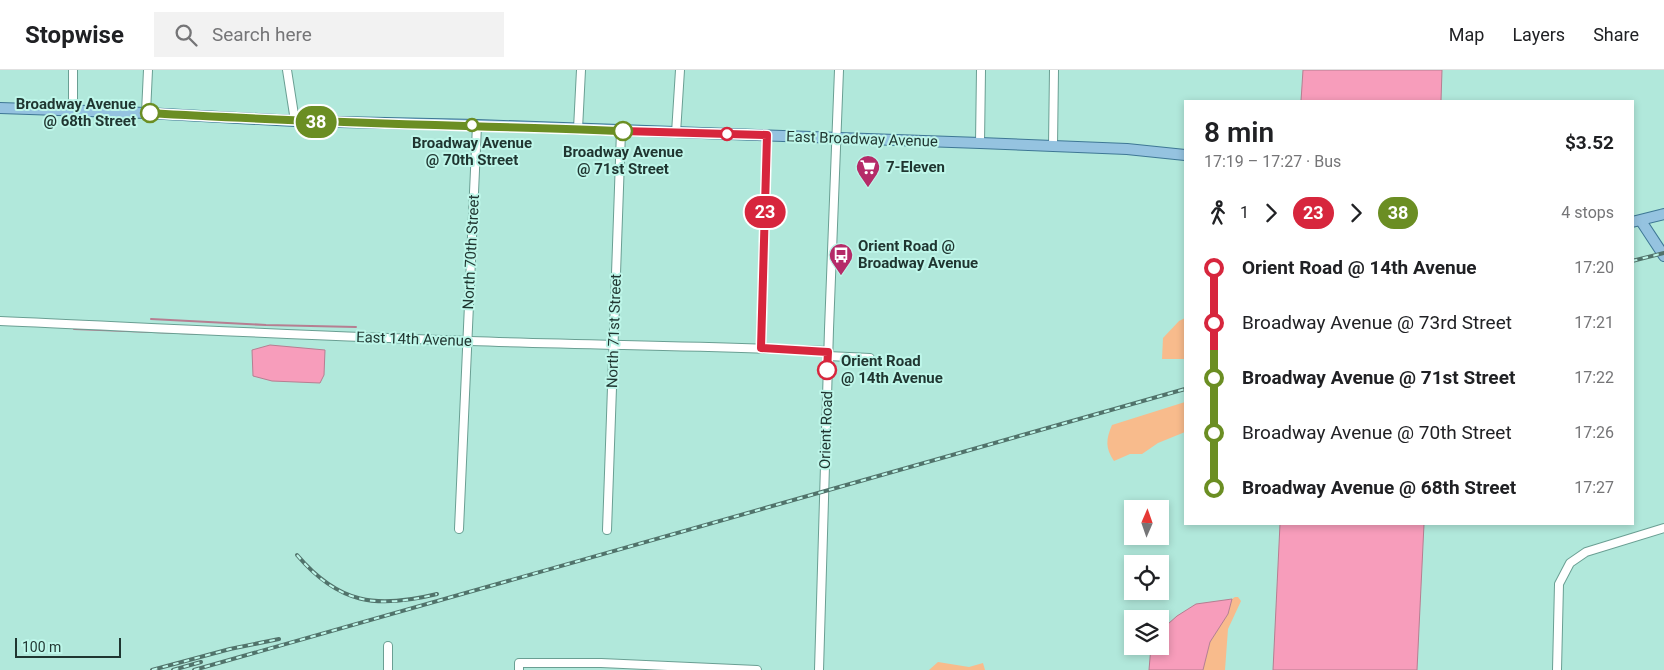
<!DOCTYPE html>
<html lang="en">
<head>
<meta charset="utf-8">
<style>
	body { margin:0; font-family:Roboto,sans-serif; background:#f2f2f2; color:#202124; height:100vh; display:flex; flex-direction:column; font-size:19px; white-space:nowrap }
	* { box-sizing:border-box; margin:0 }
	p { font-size:16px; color:#757577 }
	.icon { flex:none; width:28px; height:28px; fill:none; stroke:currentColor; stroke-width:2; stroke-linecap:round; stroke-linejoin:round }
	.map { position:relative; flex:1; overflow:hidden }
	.panel { position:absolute; left:1184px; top:30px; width:450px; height:425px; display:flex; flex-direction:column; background:#fff; border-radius:0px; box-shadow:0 2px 8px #0003 }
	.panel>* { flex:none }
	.badge { padding:0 10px; border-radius:16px; font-size:18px; line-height:32px }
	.needle { width:32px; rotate:2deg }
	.controls { position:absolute; left:1124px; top:430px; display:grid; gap:10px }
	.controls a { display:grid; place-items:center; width:45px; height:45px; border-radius:0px; background:#fff; box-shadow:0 2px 8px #0003; font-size:25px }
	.scale { position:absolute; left:15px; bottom:12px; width:106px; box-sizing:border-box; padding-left:5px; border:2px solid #1f3530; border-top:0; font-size:14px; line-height:18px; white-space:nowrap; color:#1f3530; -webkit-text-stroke:4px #bef6e9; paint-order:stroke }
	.map>.badge { position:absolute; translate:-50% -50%; box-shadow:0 0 0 2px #fff }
	.legs { display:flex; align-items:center; gap:8px; height:55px; padding:0 20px; font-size:16px }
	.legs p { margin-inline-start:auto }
	.overview { display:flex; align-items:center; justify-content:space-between; height:85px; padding:0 20px }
	h1 { font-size:28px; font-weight:600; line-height:38px }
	ul { padding:0 20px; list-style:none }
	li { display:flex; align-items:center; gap:18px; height:55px; font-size:19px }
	li i { display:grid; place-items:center; width:8px; height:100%; margin:0 6px; background:currentColor }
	li i::after { content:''; width:12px; height:12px; margin:-6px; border:4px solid; border-radius:50%; background:#fff }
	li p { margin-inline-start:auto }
	li:first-child i { background:linear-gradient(#0000 50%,currentColor 0) }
	li:last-child i { background:linear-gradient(currentColor 50%,#0000 0) }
	header { display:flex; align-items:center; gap:30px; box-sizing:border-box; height:70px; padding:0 25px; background:#fff; border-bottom:1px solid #e0e0e0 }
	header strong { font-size:24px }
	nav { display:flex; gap:28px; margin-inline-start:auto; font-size:18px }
	.search { width:350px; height:45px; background:#f2f2f2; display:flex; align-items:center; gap:12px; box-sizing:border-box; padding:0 18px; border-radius:0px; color:#757577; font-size:19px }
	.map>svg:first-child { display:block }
	.green { fill:#f8bb8c }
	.water { fill:#f79dbb; stroke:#b67e91 }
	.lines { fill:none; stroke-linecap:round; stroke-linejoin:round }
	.stream { stroke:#b67e91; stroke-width:2 }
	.minor-casing { stroke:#6a9f93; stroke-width:10 }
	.major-casing { stroke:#3e7795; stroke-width:12 }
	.minor { stroke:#fff; stroke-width:8 }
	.major { stroke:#95c3e0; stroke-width:10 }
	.rail-casing { stroke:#51736b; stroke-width:4 }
	.rail { stroke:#bef6e9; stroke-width:2; stroke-dasharray:5.5; stroke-linecap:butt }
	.line-1-casing { stroke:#fff; stroke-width:11 }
	.line-2-casing { stroke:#fff; stroke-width:11 }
	.line-1 { stroke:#d7263d; stroke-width:8 }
	.line-2 { stroke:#6b8e23; stroke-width:8 }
	.stop-2-dot { fill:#fff; stroke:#6b8e23; stroke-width:2.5 }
	.stop-1-dot { fill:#fff; stroke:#d7263d; stroke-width:2.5 }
	.labels { text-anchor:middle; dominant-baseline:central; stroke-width:4; stroke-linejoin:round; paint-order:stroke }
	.stop-label { font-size:15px; font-weight:bold; fill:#1f3530; stroke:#bef6e9 }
	.street-label { font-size:15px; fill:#1f3530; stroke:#bef6e9 }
	.poi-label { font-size:15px; font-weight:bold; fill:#1f3530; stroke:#bef6e9; text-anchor:start }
</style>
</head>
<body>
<header>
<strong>Stopwise</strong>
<div class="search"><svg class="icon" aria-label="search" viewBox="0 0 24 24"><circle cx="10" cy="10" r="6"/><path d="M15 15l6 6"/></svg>Search here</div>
<nav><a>Map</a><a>Layers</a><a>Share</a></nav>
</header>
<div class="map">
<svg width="1664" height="600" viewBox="0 0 1664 600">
	<rect width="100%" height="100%" fill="#b1e8db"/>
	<g class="green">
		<polygon points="1185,248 1185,289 1162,289 1163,268 1179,251"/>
		<path d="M 1185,332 L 1185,362 L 1158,373 L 1142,384 L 1130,384 L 1114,391 C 1105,378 1106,369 1112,355 Z"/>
		<polygon points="1235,527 1238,527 1241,531 1228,559 1225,600 1203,600 1210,572 1228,544 1232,529"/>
		<polygon points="938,592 969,597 983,593 985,600 929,600"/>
	</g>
	<g class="water">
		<polygon points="1303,0 1442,0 1441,31 1301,31"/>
		<polygon points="270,275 325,280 324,305 320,313 272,311 253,306 252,280"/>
		<polygon points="1280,454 1424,454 1417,600 1273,600"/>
		<polygon points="1232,529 1228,544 1210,572 1203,600 1149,600 1151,576 1160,576 1160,561 1177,546 1196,534"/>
	</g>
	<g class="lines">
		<g class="stream">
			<polyline points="151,249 266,255 356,257"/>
			<polyline points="74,259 204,264"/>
		</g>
		<g class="minor-casing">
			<g id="minor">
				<polyline points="287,0 295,51"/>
				<polyline points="73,41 73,0"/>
				<polyline points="146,43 148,0"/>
				<polyline points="578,59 581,0"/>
				<polyline points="676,63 680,0"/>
				<polyline points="980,73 981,0"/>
				<polyline points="1053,76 1054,0"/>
				<path d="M 0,251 C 157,258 313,266 470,271 C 589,275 709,276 828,281"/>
				<polyline points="761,278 767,65"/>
				<polyline points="828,286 870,288"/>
				<polyline points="459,459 477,55"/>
				<polyline points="607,460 621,61"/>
				<polyline points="388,600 388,576"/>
				<polyline points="519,600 519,593 601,593 757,600"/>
				<polyline points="819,600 829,259 839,0"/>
				<polyline points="1557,600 1559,514 1570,493 1586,482 1664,458"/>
			</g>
		</g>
		<g class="major-casing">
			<g id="major">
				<polyline points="0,38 146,43 295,51 477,55 980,73 1127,79 1185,85"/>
				<polyline points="1641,151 1664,186"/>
				<polyline points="1632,152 1664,144"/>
			</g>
		</g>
		<use href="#minor" class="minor"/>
		<use href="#major" class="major"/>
		<g class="rail-casing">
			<g id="rail">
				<polyline points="1632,191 1664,183"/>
				<path d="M 297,485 C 339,534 376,539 437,524"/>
				<polyline points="152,600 230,579 279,569"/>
				<polyline points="173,600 201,592"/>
				<polyline points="194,600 1185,319"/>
			</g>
		</g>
		<use href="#rail" class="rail"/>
	</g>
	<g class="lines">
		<g class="line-1-casing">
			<polyline id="line-1" points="623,61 767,65 761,278 828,282 827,300"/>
		</g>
		<g class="line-2-casing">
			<path id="line-2" d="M 150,43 C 308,53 465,55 623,61"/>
		</g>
		<use href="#line-1" class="line-1"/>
		<use href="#line-2" class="line-2"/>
	</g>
	<defs>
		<g id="supermarket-pin" transform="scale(1.25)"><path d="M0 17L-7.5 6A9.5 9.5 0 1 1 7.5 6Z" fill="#b52b68" stroke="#bef6e9"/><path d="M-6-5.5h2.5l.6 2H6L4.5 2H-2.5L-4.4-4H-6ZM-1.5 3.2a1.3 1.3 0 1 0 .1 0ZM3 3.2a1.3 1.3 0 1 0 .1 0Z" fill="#fff"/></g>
		<g id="bus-pin" transform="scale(1.25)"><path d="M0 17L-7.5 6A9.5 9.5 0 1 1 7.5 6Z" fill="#b52b68" stroke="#bef6e9"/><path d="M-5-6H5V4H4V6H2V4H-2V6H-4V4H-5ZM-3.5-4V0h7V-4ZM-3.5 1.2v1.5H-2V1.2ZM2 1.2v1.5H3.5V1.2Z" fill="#fff"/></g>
	</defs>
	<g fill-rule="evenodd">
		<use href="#supermarket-pin" x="868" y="97"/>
		<use href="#bus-pin" x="841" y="185"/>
	</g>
	<g class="stop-2-dot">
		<circle cx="150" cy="43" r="9"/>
		<circle cx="472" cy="55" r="6"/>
		<circle cx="623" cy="61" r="9"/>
	</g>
	<g class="stop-1-dot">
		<circle cx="727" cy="64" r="6"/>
		<circle cx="827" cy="300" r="9"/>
	</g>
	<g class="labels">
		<g class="stop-label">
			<text x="136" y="34" text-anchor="end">Broadway Avenue<tspan x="136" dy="17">@ 68th Street</tspan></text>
			<text x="472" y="73">Broadway Avenue<tspan x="472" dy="17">@ 70th Street</tspan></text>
			<text x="623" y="82">Broadway Avenue<tspan x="623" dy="17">@ 71st Street</tspan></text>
			<text x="841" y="291" text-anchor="start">Orient Road<tspan x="841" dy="17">@ 14th Avenue</tspan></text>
		</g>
		<g class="street-label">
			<text transform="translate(862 69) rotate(2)">East Broadway Avenue</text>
			<text transform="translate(471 182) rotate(-87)">North 70th Street</text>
			<text transform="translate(614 261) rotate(-88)">North 71st Street</text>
			<text transform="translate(414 269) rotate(2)">East 14th Avenue</text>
			<text transform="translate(826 360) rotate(-88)">Orient Road</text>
		</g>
		<g class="poi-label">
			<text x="886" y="97">7-Eleven</text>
			<text x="858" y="176">Orient Road @<tspan x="858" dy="17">Broadway Avenue</tspan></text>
		</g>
	</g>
</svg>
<div class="controls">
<a><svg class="needle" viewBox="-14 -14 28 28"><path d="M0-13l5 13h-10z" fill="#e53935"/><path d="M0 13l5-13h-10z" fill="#757577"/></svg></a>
<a><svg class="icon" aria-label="locate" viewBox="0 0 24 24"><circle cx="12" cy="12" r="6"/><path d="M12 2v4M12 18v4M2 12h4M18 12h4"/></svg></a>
<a><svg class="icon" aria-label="layers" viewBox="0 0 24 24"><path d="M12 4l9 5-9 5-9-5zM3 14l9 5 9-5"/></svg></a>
</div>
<div class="scale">100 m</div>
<b class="badge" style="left:765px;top:142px;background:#d7263d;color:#fff">23</b>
<b class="badge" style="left:316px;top:52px;background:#6b8e23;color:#fff">38</b>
<section class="panel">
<div class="overview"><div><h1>8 min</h1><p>17:19 – 17:27 · Bus</p></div><b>$3.52</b></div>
<div class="legs"><svg class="icon" aria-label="walk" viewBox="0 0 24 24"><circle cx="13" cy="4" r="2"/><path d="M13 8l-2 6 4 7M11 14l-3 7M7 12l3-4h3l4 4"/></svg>1<svg class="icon" aria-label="forward" viewBox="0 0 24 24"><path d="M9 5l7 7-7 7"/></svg><b class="badge" style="background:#d7263d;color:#fff">23</b><svg class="icon" aria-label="forward" viewBox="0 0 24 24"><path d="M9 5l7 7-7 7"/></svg><b class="badge" style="background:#6b8e23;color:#fff">38</b><p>4 stops</p></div>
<ul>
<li><i style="color:#d7263d"></i><b>Orient Road @ 14th Avenue</b><p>17:20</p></li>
<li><i style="color:#d7263d"></i><span>Broadway Avenue @ 73rd Street</span><p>17:21</p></li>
<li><i style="color:#6b8e23"></i><b>Broadway Avenue @ 71st Street</b><p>17:22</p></li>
<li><i style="color:#6b8e23"></i><span>Broadway Avenue @ 70th Street</span><p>17:26</p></li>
<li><i style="color:#6b8e23"></i><b>Broadway Avenue @ 68th Street</b><p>17:27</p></li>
</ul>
</section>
</div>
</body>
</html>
